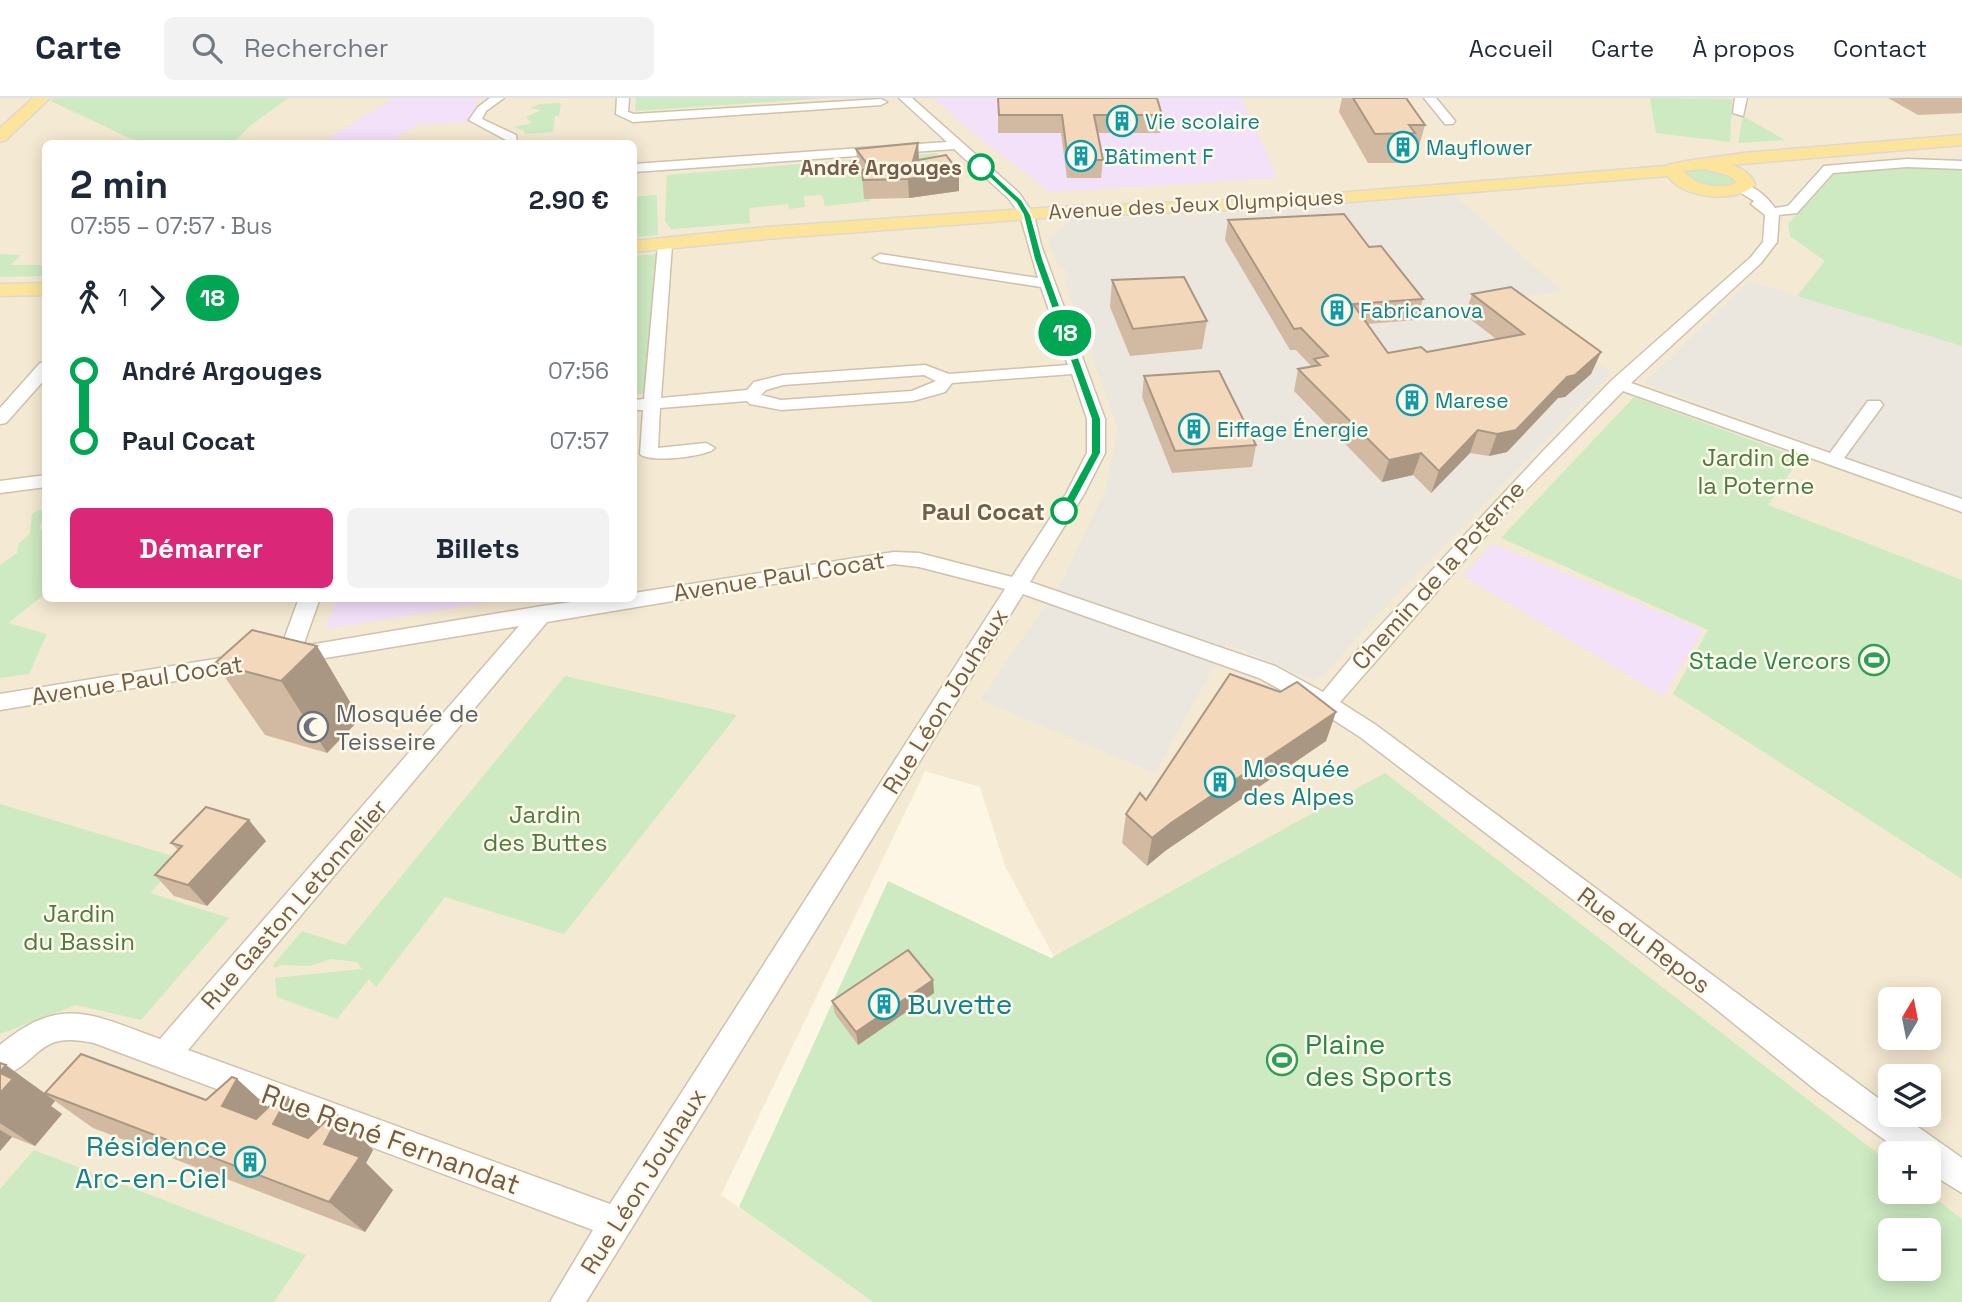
<!DOCTYPE html>
<html lang="fr">
<head>
<meta charset="utf-8">
<style>
	body { margin:0; font-family:"Space Grotesk",sans-serif; background:#f2f2f3; color:#1f2937; height:100vh; display:flex; flex-direction:column; font-size:26px; white-space:nowrap }
	* { box-sizing:border-box; margin:0 }
	p { font-size:23px; color:#747a83 }
	.icon { flex:none; width:38px; height:38px; fill:none; stroke:currentColor; stroke-width:2; stroke-linecap:round; stroke-linejoin:round }
	.map { position:relative; flex:1; overflow:hidden }
	.drawer { position:absolute; left:42px; top:42px; width:595px; height:462px; display:flex; flex-direction:column; background:#fff; border-radius:10px; box-shadow:0 4px 18px #0003 }
	.drawer>* { flex:none }
	.badge { padding:0 14px; border-radius:23px; font-size:24px; line-height:46px }
	.needle { width:46px; rotate:10deg }
	.controls { position:absolute; left:1878px; top:889px; display:grid; gap:14px }
	.controls a { display:grid; place-items:center; width:63px; height:63px; border-radius:10px; background:#fff; box-shadow:0 4px 18px #0003; font-size:35px }
	.map>.badge { position:absolute; translate:-50% -50%; box-shadow:0 0 0 4px #fff }
	.legs { display:flex; align-items:center; gap:10px; height:77px; padding:0 28px; font-size:23px }
	.legs p { margin-inline-start:auto }
	.headline { display:flex; align-items:center; justify-content:space-between; height:119px; padding:0 28px }
	h1 { font-size:38px; font-weight:700; line-height:52px }
	.cta { display:flex; gap:14px; margin-top:auto; padding:14px 28px }
	.cta a { flex:1; height:80px; border-radius:10px; background:#db2777; color:#fff; font-size:28px; font-weight:700; line-height:80px; text-align:center }
	.cta a+a { background:#f2f2f3; color:#1f2937 }
	ul { padding:0 28px; list-style:none }
	li { display:flex; align-items:center; gap:24px; height:70px; font-size:26px }
	li i { display:grid; place-items:center; width:10px; height:100%; margin:0 9px; background:currentColor }
	li i::after { content:''; width:18px; height:18px; margin:-9px; border:5px solid; border-radius:50%; background:#fff }
	li p { margin-inline-start:auto }
	li:first-child i { background:linear-gradient(#0000 50%,currentColor 0) }
	li:last-child i { background:linear-gradient(currentColor 50%,#0000 0) }
	header { display:flex; align-items:center; gap:42px; box-sizing:border-box; height:98px; padding:0 35px; background:#fff; border-bottom:2px solid #e0e1e3 }
	header strong { font-size:33px }
	nav { display:flex; gap:38px; margin-inline-start:auto; font-size:24px }
	.search { width:490px; height:63px; background:#f2f2f3; display:flex; align-items:center; gap:18px; box-sizing:border-box; padding:0 24px; border-radius:10px; color:#747a83; font-size:26px }
	.map>svg:first-child { display:block }
	.residential { fill:#f4e9d2; fill-rule:evenodd }
	.industrial { fill:#ece7de }
	.education { fill:#f3e0f9 }
	.green { fill:#cdeac2; fill-rule:evenodd }
	.lines { fill:none; stroke-linecap:round; stroke-linejoin:round }
	.minor-casing { stroke:#d0c1ad; stroke-width:3 }
	.major-casing { stroke:#ded8d3; stroke-width:3 }
	.minor { fill:#fff; fill-rule:evenodd }
	.major { fill:#fce49b; fill-rule:evenodd }
	.wall { fill:#d1baa1 }
	.shaded-wall { fill:#aa9783 }
	.building { fill:#f3d8bb; stroke:#aa9783; stroke-width:2 }
	.line-1 { fill:#00a651; stroke:#fff; stroke-width:2 }
	.stop-1-dot { fill:#fff; stroke:#00a651; stroke-width:3.5 }
	.labels { text-anchor:middle; dominant-baseline:central; stroke-width:5; stroke-linejoin:round; paint-order:stroke }
	.far-culture-label { font-size:21px; fill:#0d838f; stroke:#fff9ea; text-anchor:start }
	.far-stop-label { font-size:21px; font-weight:bold; fill:#755e49; stroke:#fff9ea; text-anchor:end }
	.far-street-label { font-size:21px; fill:#755e49; stroke:#fff9ea }
	.park-label { font-size:24px; fill:#4b7b41; stroke:#fff9ea }
	.stop-label { font-size:24px; font-weight:bold; fill:#755e49; stroke:#fff9ea; text-anchor:end }
	.street-label { font-size:24px; fill:#755e49; stroke:#fff9ea }
	.leisure-label { font-size:24px; fill:#27864d; stroke:#fff9ea; text-anchor:end }
	.worship-label { font-size:24px; fill:#5b616d; stroke:#fff9ea; text-anchor:start }
	.culture-label { font-size:24px; fill:#0d838f; stroke:#fff9ea; text-anchor:start }
	.near-culture-label { font-size:28px; fill:#0d838f; stroke:#fff9ea; text-anchor:start }
	.near-leisure-label { font-size:28px; fill:#27864d; stroke:#fff9ea; text-anchor:start }
	.near-street-label { font-size:28px; fill:#755e49; stroke:#fff9ea }
</style>
</head>
<body>
<header>
<strong>Carte</strong>
<div class="search"><svg class="icon" aria-label="search" viewBox="0 0 24 24"><circle cx="10" cy="10" r="6"/><path d="M15 15l6 6"/></svg>Rechercher</div>
<nav><a>Accueil</a><a>Carte</a><a>À propos</a><a>Contact</a></nav>
</header>
<div class="map">
<svg width="1962" height="1204" viewBox="0 0 1962 1204">
	<rect width="100%" height="100%" fill="#fdf6e4"/>
	<path class="residential" d="M 0,0 L 1962,0 L 1962,1204 L 1240,1204 L 1005,768 L 980,689 L 925,673 L 721,1097 L 873,1204 L 0,1204 ZM 46,46 L 634,46 L 634,500 L 46,500 ZM 1890,901 L 1928,901 L 1928,940 L 1890,940 ZM 1890,978 L 1928,978 L 1928,1017 L 1890,1017 ZM 1890,1055 L 1928,1055 L 1928,1094 L 1890,1094 ZM 1890,1132 L 1928,1132 L 1928,1171 L 1890,1171 Z"/>
	<g class="industrial">
		<polygon points="1455,98 1563,194 1510,199 1611,275 1367,528 1328,573 1314,583 1226,546 1155,675 980,602 1061,485 1105,393 1118,331 1064,182 1069,179 1065,171 1060,171 1048,145 1052,138 1065,128 1064,120 1203,117"/>
		<polygon points="1749,183 1962,248 1962,400 1644,285"/>
	</g>
	<g class="education">
		<polygon points="394,0 479,0 470,23 417,27 388,45 319,46"/>
		<polygon points="933,0 1242,0 1277,80 1050,94 977,38"/>
		<polygon points="1492,446 1597,488 1703,532 1663,598 1463,478"/>
		<polygon points="336,501 336,500 509,501 326,531"/>
	</g>
	<g class="green">
		<polygon points="54,0 288,0 250,28 233,45 140,45 51,3"/>
		<polygon points="636,0 829,0 635,13"/>
		<polygon points="1650,0 1732,1 1730,44 1656,35"/>
		<polygon points="561,5 559,18 555,18 553,34 525,36 524,33 514,29 532,25 526,19 541,12 530,10 541,6"/>
		<polygon points="1743,18 1785,42 1738,45"/>
		<polygon points="936,55 939,59 856,70 857,78 892,79 869,92 870,103 825,108 822,97 804,98 805,109 789,111 788,106 749,110 750,125 671,131 665,123 667,77"/>
		<polygon points="1935,69 1962,71 1962,248 1797,198 1825,163 1790,138 1788,126 1835,75"/>
		<path d="M 1700,70 L 1724,74 L 1735,84 C 1726,92 1702,90 1691,83 C 1688,81 1686,77 1684,74 Z"/>
		<polygon points="657,97 658,137 634,139 634,99"/>
		<polygon points="0,156 21,157 10,167 45,167 45,178 0,179"/>
		<polygon points="657,156 644,295 634,297 634,158"/>
		<polygon points="1634,299 1800,360 1768,407 1962,482 1962,781 1673,596 1708,532 1501,440"/>
		<polygon points="38,412 45,414 39,431 45,433 45,496 8,525 47,536 29,576 0,580 0,467 17,455 19,445 30,436 32,416"/>
		<polygon points="565,578 737,617 564,836 445,799 376,889 369,881 337,921 277,899 275,880 362,871 357,864 331,861 309,868 282,867 274,870 273,867 302,833 345,847"/>
		<path d="M 1385,675 L 1890,1065 L 1890,1094 L 1927,1094 L 1962,1121 L 1962,1204 L 873,1204 L 739,1109 L 888,783 L 1051,860 ZM 1890,1132 L 1928,1132 L 1928,1171 L 1890,1171 Z"/>
		<polygon points="0,706 182,761 150,795 229,820 141,922 76,907 0,936"/>
		<polygon points="34,1052 306,1157 274,1204 0,1204 0,1091"/>
	</g>
	<g class="lines">
		<g class="minor-casing">
			<g id="minor">
				<polygon points="490,0 504,0 486,13 482,21 516,37 517,46 505,46 506,42 469,22 478,9"/>
				<polygon points="617,0 629,0 628,14 634,16 881,1 887,4 881,7 633,24 616,16"/>
				<path d="M 899,0 L 912,0 L 1019,95 L 1034,117 L 1041,147 L 1105,321 L 1105,355 L 1084,396 L 1030,484 L 1275,568 L 1323,594 L 1356,554 L 1543,353 L 1612,282 L 1751,159 L 1763,144 L 1765,117 L 1751,106 L 1754,103 L 1738,93 L 1738,87 C 1753,85 1766,98 1775,110 L 1788,108 L 1824,68 L 1907,61 L 1962,63 L 1962,71 L 1907,69 L 1833,75 L 1797,115 L 1779,117 L 1777,144 L 1761,165 L 1631,285 L 1830,355 L 1868,303 L 1880,303 L 1883,307 L 1844,360 L 1962,401 L 1962,414 L 1623,293 L 1526,392 L 1340,604 L 1376,627 L 1890,1009 L 1890,1017 L 1901,1017 L 1962,1060 L 1962,1095 L 1928,1074 L 1928,1055 L 1903,1055 L 1818,994 L 1711,907 L 1360,639 L 1318,612 L 1259,580 L 1023,496 L 586,1204 L 550,1204 L 593,1132 L 94,945 C 36,932 43,963 0,980 L 0,947 C 61,896 93,917 160,941 L 519,528 L 289,566 L 281,563 L 278,558 L 299,500 L 320,500 L 303,548 L 542,508 L 601,500 L 634,500 L 634,495 L 894,454 L 919,455 L 1012,479 L 1066,396 L 1087,355 L 1087,321 L 1072,276 L 952,285 L 945,294 L 913,303 L 781,312 L 750,306 L 747,303 L 660,310 L 658,350 L 706,345 L 715,350 C 707,359 648,365 640,356 L 643,312 L 634,312 L 634,302 L 644,301 L 658,147 L 665,143 L 672,147 L 661,300 L 747,292 L 754,284 L 783,277 L 925,267 L 949,276 L 1068,267 L 1041,189 L 880,164 L 873,160 L 880,156 L 1038,180 L 1020,117 L 1009,101 L 954,51 L 634,74 L 634,66 L 947,44 ZM 924,277 L 936,283 L 912,293 L 781,302 L 761,297 L 766,292 L 783,287 ZM 894,466 L 919,469 L 1005,491 L 610,1106 L 188,952 L 547,524 Z"/>
				<polygon points="1424,0 1436,0 1455,23 1453,26 1445,26"/>
				<polygon points="1735,0 1747,0 1743,18 1733,15"/>
				<polygon points="46,264 46,280 6,325 0,326 0,310 40,265"/>
				<polygon points="46,377 46,389 0,395 0,383"/>
				<polygon points="246,556 254,558 257,564 254,570 0,612 0,596"/>
			</g>
		</g>
		<g class="major-casing">
			<g id="major">
				<polygon points="33,0 50,0 6,42 0,44 0,30"/>
				<path d="M 1962,37 L 1962,47 L 1731,67 C 1741,70 1751,75 1755,86 C 1738,107 1681,100 1668,78 L 1265,111 L 1056,119 L 766,141 L 634,154 L 634,143 L 766,129 L 1056,109 L 1265,101 L 1665,68 C 1691,60 1717,60 1743,55 ZM 1704,71 L 1727,77 L 1737,84 C 1722,93 1693,87 1684,73 Z"/>
				<polygon points="46,185 46,197 0,198 0,186"/>
			</g>
		</g>
		<use href="#minor" class="minor"/>
		<use href="#major" class="major"/>
	</g>
	<g class="wall">
		<polygon points="998,0 1162,17 1160,35 1098,35 1103,62 1101,80 1067,80 1061,35 998,35"/>
		<polygon points="1342,0 1406,0 1425,27 1417,55 1410,56 1408,65 1368,65 1339,14"/>
		<polygon points="1888,0 1962,0 1962,15 1918,17"/>
		<polygon points="918,45 919,62 959,74 959,93 909,100 864,101 862,76 858,70 856,51"/>
		<polygon points="1228,122 1369,149 1423,201 1416,222 1367,226 1388,255 1427,254 1496,241 1465,217 1472,196 1601,254 1591,276 1565,299 1558,300 1507,354 1489,358 1470,355 1431,395 1413,377 1382,384 1294,293 1298,271 1312,269 1296,252 1290,252 1225,142"/>
		<polygon points="1112,182 1207,223 1202,251 1130,258 1110,209"/>
		<polygon points="1144,278 1256,347 1252,369 1172,375 1142,299"/>
		<polygon points="317,548 360,621 327,655 265,637 215,565"/>
		<polygon points="1336,614 1326,643 1165,753 1147,768 1122,745 1126,716 1146,702"/>
		<polygon points="266,743 207,808 174,798 155,777 178,752 171,745"/>
		<polygon points="933,882 934,895 858,947 835,916 832,903"/>
		<polygon points="0,965 45,995 206,1002 237,981 268,1009 319,1030 339,1018 373,1052 366,1065 393,1092 365,1134 93,1030 55,1003 51,1008 62,1016 35,1048 12,1039 0,1053"/>
	</g>
	<g class="shaded-wall">
		<polygon points="918,45 919,64 959,74 959,93 909,100 908,81"/>
		<polygon points="1601,254 1591,276 1565,299 1558,300 1507,354 1489,358 1497,336 1567,279"/>
		<polygon points="1478,332 1470,355 1431,395 1439,373"/>
		<polygon points="1421,355 1413,377 1382,384 1389,362"/>
		<polygon points="317,548 360,621 327,655 281,583"/>
		<polygon points="1336,614 1326,643 1165,753 1147,768 1152,740 1171,725"/>
		<polygon points="249,722 266,743 207,808 188,787"/>
		<polygon points="933,882 934,895 858,947 856,934"/>
		<polygon points="6,967 55,1003 51,1008 62,1016 35,1048 0,1025 0,974"/>
		<polygon points="237,981 275,1016 261,1042 222,1008"/>
		<polygon points="288,999 324,1034 310,1060 273,1026"/>
		<polygon points="339,1018 373,1052 366,1065 393,1092 365,1134 329,1104 324,1046"/>
		<polygon points="0,1032 12,1039 0,1053"/>
	</g>
	<g class="building">
		<polygon points="998,0 1157,0 1162,17 1094,17 1103,62 1068,62 1062,17 999,17"/>
		<polygon points="1353,0 1406,0 1425,27 1409,27 1415,35 1375,36"/>
		<polygon points="918,45 913,63 946,57 959,74 908,81 863,82 862,72 870,70 856,51"/>
		<polygon points="1344,116 1369,149 1381,148 1423,201 1353,206 1388,255 1421,249 1427,254 1524,236 1472,196 1511,189 1601,254 1575,277 1567,279 1516,332 1497,336 1478,332 1439,373 1421,355 1389,362 1298,271 1320,267 1314,261 1328,258 1301,230 1294,231 1228,122"/>
		<polygon points="1184,179 1207,223 1133,231 1112,182"/>
		<polygon points="1219,273 1256,347 1175,353 1144,278"/>
		<polygon points="252,532 317,548 281,583 215,565"/>
		<polygon points="1230,576 1280,594 1297,584 1336,614 1171,725 1152,740 1126,716 1140,695 1146,702"/>
		<polygon points="206,709 249,722 188,787 155,777 182,748 171,745"/>
		<polygon points="908,852 933,882 856,934 832,903"/>
		<polygon points="81,956 206,1002 232,979 237,981 222,1008 256,1021 281,997 288,999 273,1026 308,1040 333,1016 339,1018 324,1046 360,1059 329,1104 45,995"/>
		<polygon points="0,965 6,967 0,974"/>
		<polygon points="0,975 13,981 0,995"/>
	</g>
	<polygon class="line-1" points="979,67 984,67 1022,102 1031,117 1043,161 1101,321 1101,355 1070,413 1064,417 1059,413 1091,355 1091,321 1034,161 1023,117 1016,105 979,70"/>
	<defs>
		<g id="building-ring" transform="scale(1.575)"><circle r="9.5" fill="#fff9ea" stroke="#0f9aa8" stroke-width="1.5"/><path d="M-4-6H4V6H1V3H-1V6H-4ZM-2.5-4.3h1.7v1.8h-1.7ZM.8-4.3h1.7v1.8H.8ZM-2.5-1h1.7V.8h-1.7ZM.8-1h1.7V.8H.8Z" fill="#0f9aa8"/></g>
		<g id="stadium-ring" transform="scale(1.575)"><circle r="9.5" fill="#fff9ea" stroke="#2e9e5b" stroke-width="1.5"/><path d="M0-5a6.5 5 0 1 0 0 10a6.5 5 0 1 0 0-10ZM-3.5-1.8h7v3.6h-7Z" fill="#2e9e5b"/></g>
		<g id="mosque-ring" transform="scale(1.575)"><circle r="9.5" fill="#fff9ea" stroke="#6b7280" stroke-width="1.5"/><path d="M3.5-4.9A6 6 0 1 0 3.5 4.9A5 5 0 1 1 3.5-4.9Z" fill="#6b7280"/></g>
	</defs>
	<g fill-rule="evenodd">
		<use href="#building-ring" x="1122" y="23"/>
		<use href="#building-ring" x="1403" y="49"/>
		<use href="#building-ring" x="1081" y="58"/>
		<use href="#building-ring" x="1337" y="212"/>
		<use href="#building-ring" x="1412" y="302"/>
		<use href="#building-ring" x="1194" y="331"/>
		<use href="#stadium-ring" x="1874" y="562"/>
		<use href="#mosque-ring" x="313" y="629"/>
		<use href="#building-ring" x="1220" y="684"/>
		<use href="#building-ring" x="884" y="906"/>
		<use href="#stadium-ring" x="1282" y="962"/>
		<use href="#building-ring" x="250" y="1064"/>
	</g>
	<g class="stop-1-dot">
		<circle cx="981" cy="69" r="12"/>
		<circle cx="1064" cy="413" r="12"/>
	</g>
	<g class="labels">
		<g class="far-culture-label">
			<text x="1145" y="23">Vie scolaire</text>
			<text x="1426" y="49">Mayflower</text>
			<text x="1104" y="58">Bâtiment F</text>
			<text x="1360" y="212">Fabricanova</text>
			<text x="1435" y="302">Marese</text>
			<text x="1217" y="331">Eiffage Énergie</text>
		</g>
		<g class="far-stop-label">
			<text x="962" y="69">André Argouges</text>
		</g>
		<g class="far-street-label">
			<text transform="translate(1196 106) rotate(-3)">Avenue des Jeux Olympiques</text>
		</g>
		<g class="park-label">
			<text x="1756" y="359">Jardin de<tspan x="1756" dy="28">la Poterne</tspan></text>
			<text x="545" y="716">Jardin<tspan x="545" dy="28">des Buttes</tspan></text>
			<text x="79" y="815">Jardin<tspan x="79" dy="28">du Bassin</tspan></text>
		</g>
		<g class="stop-label">
			<text x="1045" y="413">Paul Cocat</text>
		</g>
		<g class="street-label">
			<text transform="translate(1438 477) rotate(-48)">Chemin de la Poterne</text>
			<text transform="translate(779 478) rotate(-9)">Avenue Paul Cocat</text>
			<text transform="translate(137 582) rotate(-9)">Avenue Paul Cocat</text>
			<text transform="translate(945 603) rotate(-58)">Rue Léon Jouhaux</text>
			<text transform="translate(294 806) rotate(-49)">Rue Gaston Letonnelier</text>
			<text transform="translate(1644 842) rotate(37)">Rue du Repos</text>
			<text transform="translate(643 1083) rotate(-58)">Rue Léon Jouhaux</text>
		</g>
		<g class="leisure-label">
			<text x="1851" y="562">Stade Vercors</text>
		</g>
		<g class="worship-label">
			<text x="336" y="615">Mosquée de<tspan x="336" dy="28">Teisseire</tspan></text>
		</g>
		<g class="culture-label">
			<text x="1243" y="670">Mosquée<tspan x="1243" dy="28">des Alpes</tspan></text>
		</g>
		<g class="near-culture-label">
			<text x="907" y="906">Buvette</text>
			<text x="227" y="1048" text-anchor="end">Résidence<tspan x="227" dy="32">Arc-en-Ciel</tspan></text>
		</g>
		<g class="near-leisure-label">
			<text x="1305" y="946">Plaine<tspan x="1305" dy="32">des Sports</tspan></text>
		</g>
		<g class="near-street-label">
			<text transform="translate(391 1041) rotate(20)">Rue René Fernandat</text>
		</g>
	</g>
</svg>
<div class="controls">
<a><svg class="needle" viewBox="-14 -14 28 28"><path d="M0-13l5 13h-10z" fill="#e53935"/><path d="M0 13l5-13h-10z" fill="#747a83"/></svg></a>
<a><svg class="icon" aria-label="layers" viewBox="0 0 24 24"><path d="M12 4l9 5-9 5-9-5zM3 14l9 5 9-5"/></svg></a>
<a>+</a>
<a>−</a>
</div>
<b class="badge" style="left:1065px;top:235px;background:#00a651;color:#fff">18</b>
<section class="drawer">
<div class="headline"><div><h1>2 min</h1><p>07:55 – 07:57 · Bus</p></div><b>2.90 €</b></div>
<div class="legs"><svg class="icon" aria-label="walk" viewBox="0 0 24 24"><circle cx="13" cy="4" r="2"/><path d="M13 8l-2 6 4 7M11 14l-3 7M7 12l3-4h3l4 4"/></svg>1<svg class="icon" aria-label="forward" viewBox="0 0 24 24"><path d="M9 5l7 7-7 7"/></svg><b class="badge" style="background:#00a651;color:#fff">18</b></div>
<ul>
<li><i style="color:#00a651"></i><b>André Argouges</b><p>07:56</p></li>
<li><i style="color:#00a651"></i><b>Paul Cocat</b><p>07:57</p></li>
</ul>
<div class="cta"><a>Démarrer</a><a>Billets</a></div>
</section>
</div>
</body>
</html>
